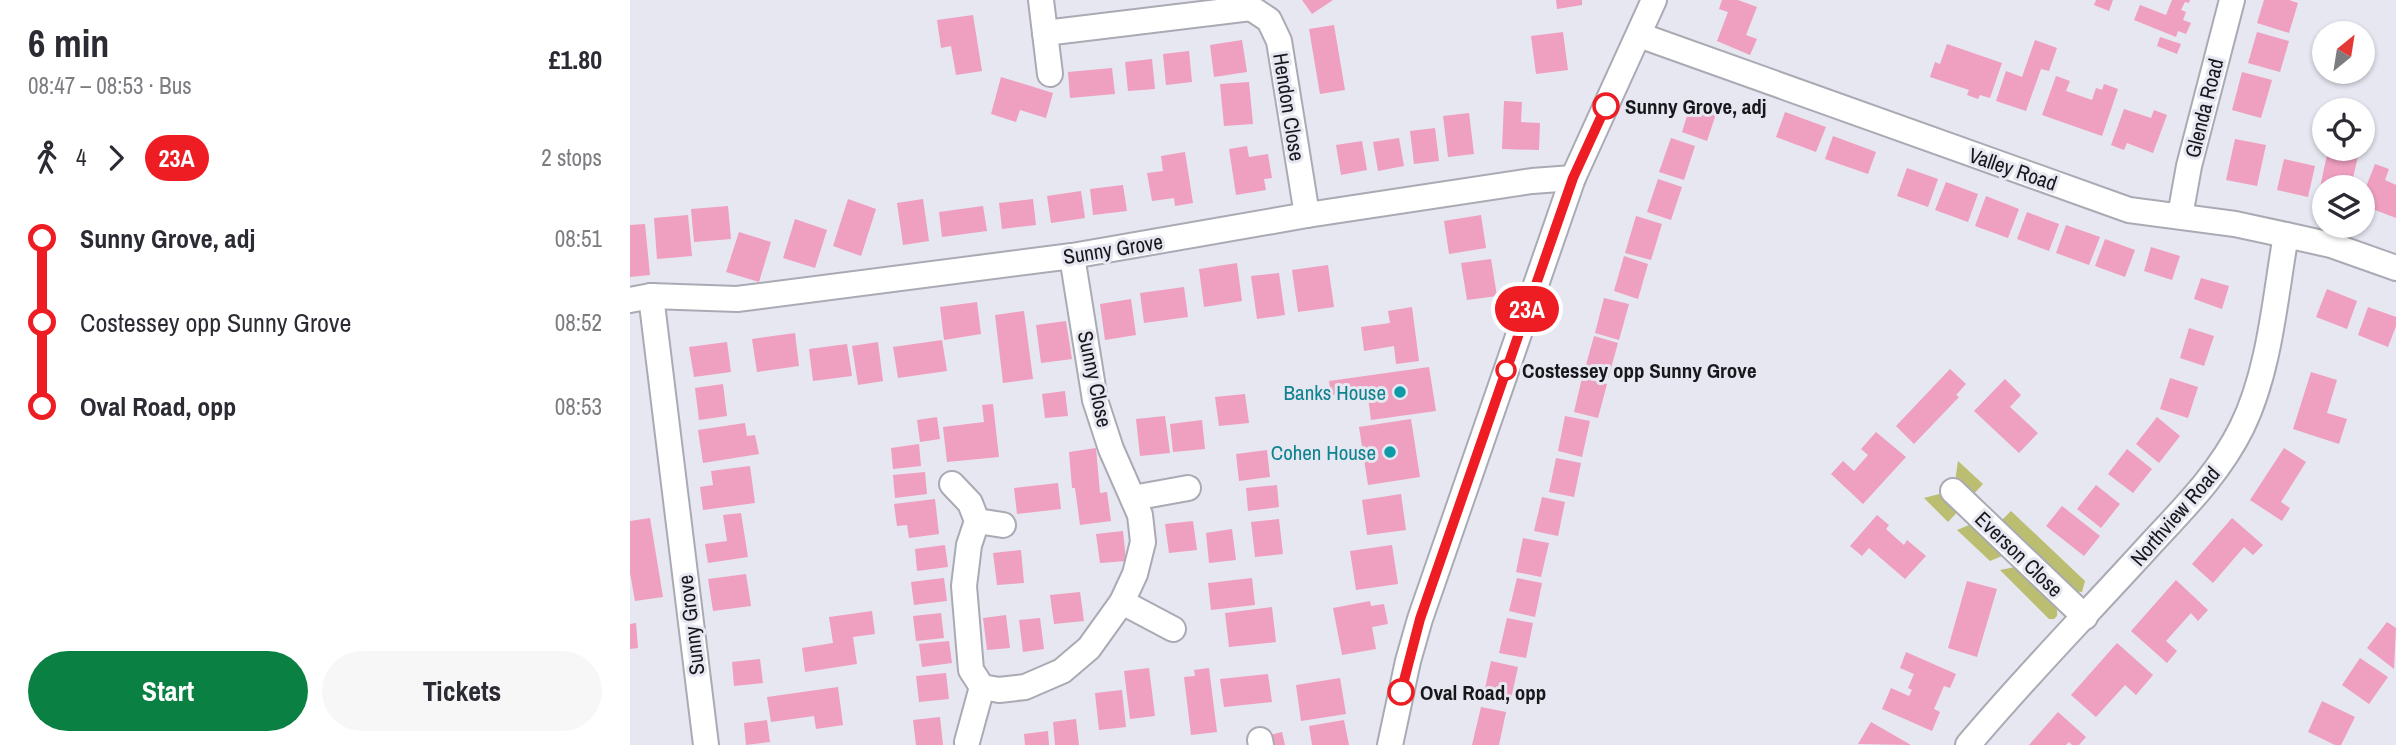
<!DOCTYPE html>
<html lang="en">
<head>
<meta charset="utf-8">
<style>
	body { margin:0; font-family:"Archivo Narrow",sans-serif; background:#f7f7f7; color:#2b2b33; height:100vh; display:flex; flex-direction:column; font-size:26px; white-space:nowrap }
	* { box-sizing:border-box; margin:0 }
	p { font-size:23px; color:#7c7c81 }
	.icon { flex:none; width:38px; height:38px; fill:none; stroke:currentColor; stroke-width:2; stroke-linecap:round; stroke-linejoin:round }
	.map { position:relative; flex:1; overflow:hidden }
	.sheet { display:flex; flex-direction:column; background:#fff; width:630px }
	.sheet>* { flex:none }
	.badge { padding:0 14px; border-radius:23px; font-size:24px; line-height:46px }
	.needle { width:46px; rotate:30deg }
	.buttons { position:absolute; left:1682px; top:21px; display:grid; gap:14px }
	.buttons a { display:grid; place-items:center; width:63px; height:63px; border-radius:50%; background:#fff; box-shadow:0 2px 5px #0004; font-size:35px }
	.map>.badge { position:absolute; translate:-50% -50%; box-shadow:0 0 0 4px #fff }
	.legs { display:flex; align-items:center; gap:10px; height:77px; padding:0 28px; font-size:23px }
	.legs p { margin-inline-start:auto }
	.overview { display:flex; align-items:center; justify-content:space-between; height:119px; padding:0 28px }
	h1 { font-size:38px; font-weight:700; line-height:52px }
	.cta { display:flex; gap:14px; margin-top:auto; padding:14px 28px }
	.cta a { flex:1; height:80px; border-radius:42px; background:#0b8043; color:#fff; font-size:28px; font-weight:700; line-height:80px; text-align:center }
	.cta a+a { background:#f7f7f7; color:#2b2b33 }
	ul { padding:0 28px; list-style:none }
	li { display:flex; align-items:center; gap:24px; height:84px; font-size:26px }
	li i { display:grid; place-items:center; width:10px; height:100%; margin:0 9px; background:currentColor }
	li i::after { content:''; width:18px; height:18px; margin:-9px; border:5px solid; border-radius:50%; background:#fff }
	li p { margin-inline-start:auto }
	li:first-child i { background:linear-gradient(#0000 50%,currentColor 0) }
	li:last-child i { background:linear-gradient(currentColor 50%,#0000 0) }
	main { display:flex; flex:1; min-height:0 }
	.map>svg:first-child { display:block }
	.green { fill:#bbbd71 }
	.building { fill:#ef9fc0 }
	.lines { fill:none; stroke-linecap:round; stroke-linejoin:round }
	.minor-casing { stroke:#aaaab4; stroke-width:28 }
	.minor { stroke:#fff; stroke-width:24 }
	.line-1-casing { stroke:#fff; stroke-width:16 }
	.line-1 { stroke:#ee1d23; stroke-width:10 }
	.stop-1-dot { fill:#fff; stroke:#ee1d23; stroke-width:3.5 }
	.culture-dot { fill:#0f9aa8; stroke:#e6e7f1; stroke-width:2.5 }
	.labels { text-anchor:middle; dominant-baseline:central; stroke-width:6; stroke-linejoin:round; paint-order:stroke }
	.stop-label { font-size:21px; font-weight:bold; fill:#18181c; stroke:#e6e7f1; text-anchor:start }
	.street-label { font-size:21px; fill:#18181c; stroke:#e6e7f1 }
	.culture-label { font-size:21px; fill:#0d838f; stroke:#e6e7f1; text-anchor:end }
</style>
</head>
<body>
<main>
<section class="sheet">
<div class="overview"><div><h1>6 min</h1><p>08:47 – 08:53 · Bus</p></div><b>£1.80</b></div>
<div class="legs"><svg class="icon" aria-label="walk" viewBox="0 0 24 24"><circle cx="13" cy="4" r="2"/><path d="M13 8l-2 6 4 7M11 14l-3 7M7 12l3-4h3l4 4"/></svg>4<svg class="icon" aria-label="forward" viewBox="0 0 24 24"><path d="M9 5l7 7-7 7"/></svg><b class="badge" style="background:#ee1d23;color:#fff">23A</b><p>2 stops</p></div>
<ul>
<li><i style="color:#ee1d23"></i><b>Sunny Grove, adj</b><p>08:51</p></li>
<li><i style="color:#ee1d23"></i><span>Costessey opp Sunny Grove</span><p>08:52</p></li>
<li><i style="color:#ee1d23"></i><b>Oval Road, opp</b><p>08:53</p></li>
</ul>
<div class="cta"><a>Start</a><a>Tickets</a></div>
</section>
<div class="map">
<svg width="1766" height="745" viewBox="0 0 1766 745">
	<rect width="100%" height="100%" fill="#e6e7f1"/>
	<g class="green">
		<polygon points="1328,461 1353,484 1341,497 1325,482"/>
		<polygon points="1313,493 1331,508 1318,522 1294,498"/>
		<polygon points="1381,511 1455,581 1452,592 1443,591 1369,523"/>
		<polygon points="1344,523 1377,554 1360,561 1327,530"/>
		<path d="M 1390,566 C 1403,579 1430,596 1427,616 L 1424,619 L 1419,619 L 1370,570 Z"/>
	</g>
	<g class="building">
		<polygon points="672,0 703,0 682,14"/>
		<polygon points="926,0 952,0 952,5 927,9"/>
		<polygon points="1092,0 1108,0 1127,7 1116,35 1127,39 1120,55 1087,41 1098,12 1089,9"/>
		<polygon points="1466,0 1483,0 1479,11 1464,5"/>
		<polygon points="1542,0 1560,0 1559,3 1555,2 1551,10 1556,12 1553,20 1561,23 1556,34 1548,31 1546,37 1504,20 1510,5 1536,15"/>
		<polygon points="1634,0 1659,0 1668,3 1659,33 1627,23"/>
		<polygon points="343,15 352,71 326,75 321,46 311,48 307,20"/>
		<polygon points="704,25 715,90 690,94 679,29"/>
		<polygon points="933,32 938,70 906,74 901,36"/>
		<polygon points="1627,32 1659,41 1650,72 1618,63"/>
		<polygon points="1530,37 1551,44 1547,54 1527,46"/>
		<polygon points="612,40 617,72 584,77 580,45"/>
		<polygon points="1405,40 1427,48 1419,71 1411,69 1396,111 1366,101 1376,71 1392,77"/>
		<polygon points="1317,44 1372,63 1360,98 1350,95 1348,99 1337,95 1339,90 1300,77 1305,62 1310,64"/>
		<polygon points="559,51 562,82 536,85 533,54"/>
		<polygon points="522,59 525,89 498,91 495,62"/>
		<polygon points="482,68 485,94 440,98 438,72"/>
		<polygon points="1612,72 1642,80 1631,118 1602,110"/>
		<polygon points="1426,76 1440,81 1436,91 1462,100 1466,88 1472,90 1474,84 1488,89 1472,136 1412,115"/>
		<polygon points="371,77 423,93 416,118 390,110 386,122 361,114"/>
		<polygon points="619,82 623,124 594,126 590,84"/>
		<polygon points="1062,100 1088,108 1077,141 1052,132"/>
		<polygon points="874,101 892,102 891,122 910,123 909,150 872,149"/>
		<polygon points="1494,109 1521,118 1524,110 1537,115 1523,153 1497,143 1494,150 1481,145"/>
		<polygon points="1155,112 1196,127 1186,152 1146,137"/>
		<polygon points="839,113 844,154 818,157 813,116"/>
		<polygon points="805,128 809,161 784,164 780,131"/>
		<polygon points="1203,136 1246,152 1238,174 1195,159"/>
		<polygon points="769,138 774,166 748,171 743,142"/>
		<polygon points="1041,138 1065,146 1054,180 1029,172"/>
		<polygon points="1605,139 1636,145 1627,186 1596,180"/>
		<polygon points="732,141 737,170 711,175 706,145"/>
		<polygon points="617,146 619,157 638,154 642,178 634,179 636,190 606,195 599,149"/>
		<polygon points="1698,150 1728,156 1721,187 1694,187 1694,207 1686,206"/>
		<polygon points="555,152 563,203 545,206 544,198 522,201 517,173 533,171 531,156"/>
		<polygon points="1654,159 1685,166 1678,197 1647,190"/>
		<polygon points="1745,164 1759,169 1755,180 1766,185 1766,218 1732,205 1732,197"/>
		<polygon points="1277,168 1308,179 1298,207 1267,196"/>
		<polygon points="1028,179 1052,187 1041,220 1017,212"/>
		<polygon points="1316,182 1348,194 1338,222 1305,210"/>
		<polygon points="493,185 497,211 463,215 460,189"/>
		<polygon points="451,191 455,218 421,223 417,196"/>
		<polygon points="1356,196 1389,209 1378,238 1345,226"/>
		<polygon points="218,199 246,209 231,256 203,246"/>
		<polygon points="293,199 299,241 273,245 267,203"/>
		<polygon points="403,199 406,225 372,229 369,203"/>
		<polygon points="98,206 101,239 64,242 61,209"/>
		<polygon points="353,206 357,231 312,237 309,212"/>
		<polygon points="1397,212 1429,224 1419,251 1387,239"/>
		<polygon points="58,215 62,256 27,259 24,218"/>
		<polygon points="851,215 856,248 819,254 814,221"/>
		<polygon points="1006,216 1032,224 1021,260 995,253"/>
		<polygon points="165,219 197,230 185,268 153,258"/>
		<polygon points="15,224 20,275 0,277 0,225"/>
		<polygon points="1436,225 1470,237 1459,265 1426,253"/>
		<polygon points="109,232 141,242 129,282 96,272"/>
		<polygon points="1475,239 1505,250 1495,277 1465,266"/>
		<polygon points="1521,247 1550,256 1542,280 1514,271"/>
		<polygon points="994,256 1018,264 1008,299 984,291"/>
		<polygon points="861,259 867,296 837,300 831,263"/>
		<polygon points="607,263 612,301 574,307 569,269"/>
		<polygon points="698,265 704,307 668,312 662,270"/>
		<polygon points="649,273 655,315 627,319 621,276"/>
		<polygon points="1571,278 1599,286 1592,309 1564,299"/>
		<polygon points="554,287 558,317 514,323 510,293"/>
		<polygon points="1697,289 1727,301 1717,329 1686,317"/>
		<polygon points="974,298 999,304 989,340 965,333"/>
		<polygon points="501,299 506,335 475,340 470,304"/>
		<polygon points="347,302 351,334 314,340 310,307"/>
		<polygon points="782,307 789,361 766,364 764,346 734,351 731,327 760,323 758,311"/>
		<polygon points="1738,307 1766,317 1766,326 1758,347 1728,335"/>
		<polygon points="394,311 403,379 373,383 365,315"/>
		<polygon points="436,321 442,359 411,363 406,325"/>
		<polygon points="1559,328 1584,336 1574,366 1550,358"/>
		<polygon points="165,333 169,366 127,372 122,339"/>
		<polygon points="964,336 988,343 978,379 954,372"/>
		<polygon points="312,340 317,371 268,378 263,347"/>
		<polygon points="97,342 101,372 64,377 59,347"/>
		<polygon points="248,342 253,381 228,385 222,346"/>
		<polygon points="217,344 222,376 183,381 179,349"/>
		<polygon points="799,367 806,411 741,420 737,390 701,395 699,381"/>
		<polygon points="1320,369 1336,384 1326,395 1329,397 1284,444 1266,426"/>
		<polygon points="1681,372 1707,380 1697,413 1717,419 1709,444 1663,429"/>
		<polygon points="952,378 977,384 968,418 944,412"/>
		<polygon points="1540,378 1568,387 1558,418 1530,409"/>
		<polygon points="1375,379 1391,395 1380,407 1408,433 1389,453 1344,411"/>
		<polygon points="93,384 97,416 69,420 65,388"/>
		<polygon points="435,391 438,416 415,418 412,394"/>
		<polygon points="615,394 619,423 589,426 585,397"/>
		<polygon points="363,404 369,457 317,462 313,427 354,422 352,405"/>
		<polygon points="535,416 540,453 510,456 506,419"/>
		<polygon points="935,416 960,421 952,457 928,451"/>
		<polygon points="307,417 310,439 290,442 287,420"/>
		<polygon points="1527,417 1550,436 1529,463 1506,444"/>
		<polygon points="781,419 790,477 738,485 729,427"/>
		<polygon points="572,420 575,449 543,452 540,424"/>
		<polygon points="115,423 117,436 125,435 129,454 73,463 68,430"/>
		<polygon points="1246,432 1276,457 1233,504 1201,474 1213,461 1224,471 1238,455 1231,449"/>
		<polygon points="289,444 291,466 263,469 261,448"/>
		<polygon points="466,448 470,493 477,492 481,521 450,525 445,488 442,488 439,452"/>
		<polygon points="1654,448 1676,462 1651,502 1660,508 1652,521 1620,500"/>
		<polygon points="1497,449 1522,469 1503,493 1478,474"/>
		<polygon points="637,450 640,477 609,481 606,454"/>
		<polygon points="926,458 951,463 944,497 919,492"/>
		<polygon points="120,466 125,503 73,510 70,487 83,485 81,471"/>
		<polygon points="295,472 297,494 265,498 263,475"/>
		<polygon points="428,483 431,509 387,514 384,488"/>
		<polygon points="647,485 649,507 618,511 616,488"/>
		<polygon points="1466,485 1490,504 1471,528 1447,509"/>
		<polygon points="771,494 776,530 737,535 732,500"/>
		<polygon points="912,497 935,502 928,536 904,531"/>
		<polygon points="305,499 309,534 279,538 277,525 267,526 264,504"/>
		<polygon points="1432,506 1470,536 1454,556 1416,526"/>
		<polygon points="111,513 118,557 78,563 75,544 97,541 93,515"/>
		<polygon points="1247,515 1259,525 1256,529 1267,539 1274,545 1277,540 1296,556 1275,579 1239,548 1232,556 1220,546"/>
		<polygon points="20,518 33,597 5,601 0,573 0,521"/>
		<polygon points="1602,518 1633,545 1623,555 1614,547 1583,583 1562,564"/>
		<polygon points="649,519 653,554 625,557 621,522"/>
		<polygon points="563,521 567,550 539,553 535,524"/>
		<polygon points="602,529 606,560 579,563 576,533"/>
		<polygon points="493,531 496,561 470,563 466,534"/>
		<polygon points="893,538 919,543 911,577 886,572"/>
		<polygon points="315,545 318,567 287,571 285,549"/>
		<polygon points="762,545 768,584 726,590 720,551"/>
		<polygon points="391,550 394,583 367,585 363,553"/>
		<polygon points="116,574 121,606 83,611 78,579"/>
		<polygon points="314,578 317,601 284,605 281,582"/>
		<polygon points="622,578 625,605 581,610 578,583"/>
		<polygon points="887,578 912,583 905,617 879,611"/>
		<polygon points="1546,580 1578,610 1568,621 1561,613 1536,641 1547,651 1537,663 1501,631"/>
		<polygon points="1337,581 1367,589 1347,657 1318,648"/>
		<polygon points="450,592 454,621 424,624 420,595"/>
		<polygon points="740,601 741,606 754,604 758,624 742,627 746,649 712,655 703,608"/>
		<polygon points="642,607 646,642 599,647 595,613"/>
		<polygon points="242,611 245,634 223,637 227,664 175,672 172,648 203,643 199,617"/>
		<polygon points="311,613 314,638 286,641 283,616"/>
		<polygon points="376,615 380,648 357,650 353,618"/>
		<polygon points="410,618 414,649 393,652 389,620"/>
		<polygon points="877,618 903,623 896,658 869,653"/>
		<polygon points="1757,622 1766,628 1764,669 1737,648"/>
		<polygon points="6,623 8,648 0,649 0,624"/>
		<polygon points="319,641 322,663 292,667 289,644"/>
		<polygon points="1487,643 1523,675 1506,695 1495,685 1466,717 1441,695"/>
		<polygon points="1276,652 1326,674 1320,688 1314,686 1304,709 1310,712 1302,731 1252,709 1261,688 1279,696 1282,690 1278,688 1284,674 1270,668"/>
		<polygon points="1730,658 1758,677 1739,704 1712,685"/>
		<polygon points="130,659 133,683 104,686 102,662"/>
		<polygon points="861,661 888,667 880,703 853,697"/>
		<polygon points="519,668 525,716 500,719 494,671"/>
		<polygon points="579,668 587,732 561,735 554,677 565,676 564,670"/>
		<polygon points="316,673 319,699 289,702 286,676"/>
		<polygon points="638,674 642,702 594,707 590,679"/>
		<polygon points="710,678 716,714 671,721 666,685"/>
		<polygon points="208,687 213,725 186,729 184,716 141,722 137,697"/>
		<polygon points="492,690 496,727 469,730 465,693"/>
		<polygon points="1692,701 1725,717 1711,745 1705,745 1678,732"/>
		<polygon points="851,707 876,712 869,745 842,745"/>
		<polygon points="1428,712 1456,737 1449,745 1442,745 1439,742 1436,745 1399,745"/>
		<polygon points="310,717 313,745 286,745 283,720"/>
		<polygon points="446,719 449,745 425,745 423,722"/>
		<polygon points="137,720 140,742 116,745 114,723"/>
		<polygon points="714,720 719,745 682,745 679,726"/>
		<polygon points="1241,722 1281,745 1228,744"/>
		<polygon points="418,731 419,745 395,745 394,734"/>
		<polygon points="652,732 655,745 642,745 640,735"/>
	</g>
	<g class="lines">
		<g class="minor-casing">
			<g id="minor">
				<polyline points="411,0 415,33"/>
				<polyline points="1009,35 1499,210 1605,224 1656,235 1701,245 1766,268"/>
				<polyline points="420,74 415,33 621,8 639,20 649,41 677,215"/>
				<polyline points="1550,216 1559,166 1602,0"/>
				<polyline points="21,296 76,745"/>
				<polyline points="0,300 21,296 107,299 442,256 677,215 902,181 943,178"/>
				<polyline points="322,484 340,503 347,521 339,545 334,586 341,670 352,687 369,690 395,687 432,671 459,648 492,602 505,574 513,542 510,515 481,449 465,400 442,256"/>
				<polyline points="1323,491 1455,617"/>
				<polyline points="503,498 558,488"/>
				<polyline points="347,521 373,525"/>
				<polyline points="492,602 543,629"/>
				<polyline points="630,740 631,745"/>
				<polyline points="337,742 352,687"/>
				<polyline points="760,745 778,661 790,619 943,178 1024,0"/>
				<path d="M 1338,745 C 1395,677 1457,614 1517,548 C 1552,510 1589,474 1612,427 C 1640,370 1645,297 1656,235"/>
			</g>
		</g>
		<use href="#minor" class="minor"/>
	</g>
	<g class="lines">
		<g class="line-1-casing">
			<polyline id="line-1" points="771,692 790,619 919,247 943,178 976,106"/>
		</g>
		<use href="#line-1" class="line-1"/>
	</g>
	<g class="stop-1-dot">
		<circle cx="976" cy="106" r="12"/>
		<circle cx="876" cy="370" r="9"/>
		<circle cx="771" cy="692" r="12"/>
	</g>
	<g class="culture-dot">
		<circle cx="770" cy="392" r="7"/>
		<circle cx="760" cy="452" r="7"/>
	</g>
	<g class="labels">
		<g class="stop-label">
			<text x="995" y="106">Sunny Grove, adj</text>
			<text x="892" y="370">Costessey opp Sunny Grove</text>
			<text x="790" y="692">Oval Road, opp</text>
		</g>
		<g class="street-label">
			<text transform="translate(659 107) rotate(81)">Hendon Close</text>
			<text transform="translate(1574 108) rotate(-76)">Glenda Road</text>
			<text transform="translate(1383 169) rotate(19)">Valley Road</text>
			<text transform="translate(483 249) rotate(-9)">Sunny Grove</text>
			<text transform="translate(465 379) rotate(78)">Sunny Close</text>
			<text transform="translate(1545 516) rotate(-49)">Northview Road</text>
			<text transform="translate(1389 554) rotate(44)">Everson Close</text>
			<text transform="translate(61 625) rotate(-97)">Sunny Grove</text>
		</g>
		<g class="culture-label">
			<text x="756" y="392">Banks House</text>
			<text x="746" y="452">Cohen House</text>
		</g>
	</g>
</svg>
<div class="buttons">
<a><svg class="needle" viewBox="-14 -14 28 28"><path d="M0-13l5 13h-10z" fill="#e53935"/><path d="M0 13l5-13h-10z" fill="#7c7c81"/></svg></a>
<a><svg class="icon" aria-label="locate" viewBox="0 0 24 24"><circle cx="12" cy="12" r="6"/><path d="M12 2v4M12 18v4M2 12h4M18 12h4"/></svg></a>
<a><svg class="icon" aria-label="layers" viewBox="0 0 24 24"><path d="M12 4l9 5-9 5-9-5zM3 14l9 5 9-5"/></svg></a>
</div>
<b class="badge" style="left:897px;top:309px;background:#ee1d23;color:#fff">23A</b>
</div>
</main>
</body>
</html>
